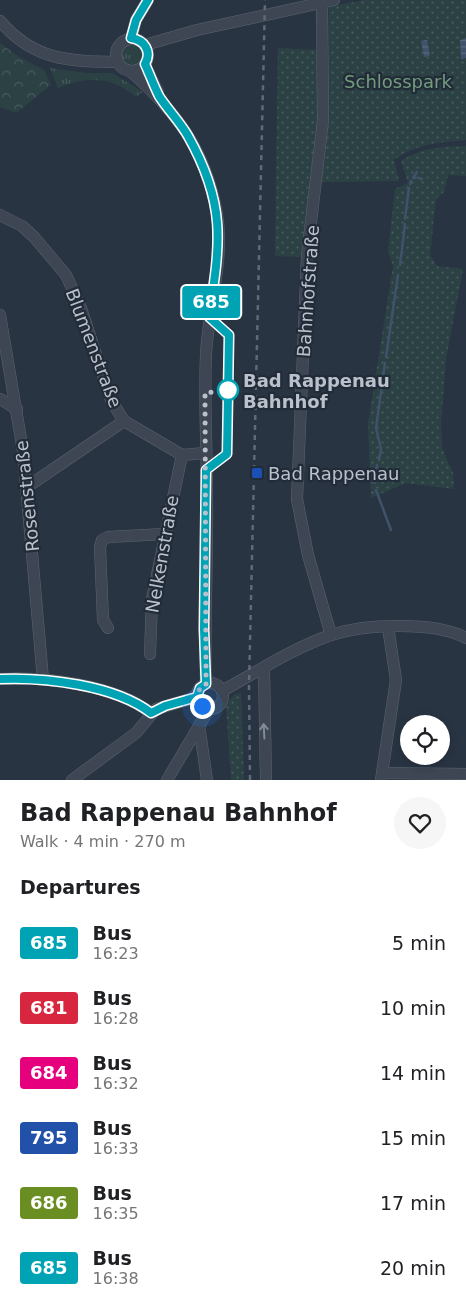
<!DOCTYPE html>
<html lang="en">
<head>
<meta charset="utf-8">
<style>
	body { margin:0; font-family:"DejaVu Sans",sans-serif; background:#f6f6f6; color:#202124; height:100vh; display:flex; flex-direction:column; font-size:19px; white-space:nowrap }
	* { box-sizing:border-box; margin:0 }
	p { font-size:16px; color:#757577 }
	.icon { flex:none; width:28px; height:28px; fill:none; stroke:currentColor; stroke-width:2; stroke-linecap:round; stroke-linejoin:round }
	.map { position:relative; height:780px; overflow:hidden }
	.sheet { display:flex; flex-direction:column; background:#fff; flex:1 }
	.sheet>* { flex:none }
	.badge { padding:0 10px; border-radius:4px; font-size:18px; line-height:32px }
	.tools { position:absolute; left:400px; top:715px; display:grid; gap:10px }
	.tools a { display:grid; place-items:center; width:50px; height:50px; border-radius:50%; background:#fff; box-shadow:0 2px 8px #0003; font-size:25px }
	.you { position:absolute; width:25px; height:25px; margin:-12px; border:4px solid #fff; border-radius:50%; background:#1a73e8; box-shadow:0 0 0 8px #1a73e833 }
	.map>.badge { position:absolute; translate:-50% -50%; box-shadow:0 0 0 2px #fff }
	h2 { padding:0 20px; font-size:19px; line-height:45px }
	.round { display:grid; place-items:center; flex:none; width:52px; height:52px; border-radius:26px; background:#f6f6f6 }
	.head { display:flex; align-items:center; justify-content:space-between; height:85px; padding:0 20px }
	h1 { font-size:24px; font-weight:600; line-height:38px }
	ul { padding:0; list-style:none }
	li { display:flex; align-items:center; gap:15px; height:65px; padding:0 20px }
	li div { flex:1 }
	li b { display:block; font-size:19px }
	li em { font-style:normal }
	li .badge { min-width:55px; font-weight:700; text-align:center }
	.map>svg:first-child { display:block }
	.grass { fill:url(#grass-tufts) }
	.forest { fill:url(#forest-crowns) }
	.park { fill:url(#park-dots) }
	.water { fill:url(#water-rules) }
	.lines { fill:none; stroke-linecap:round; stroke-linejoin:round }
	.stream { stroke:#40526b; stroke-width:2.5 }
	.minor-casing { stroke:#5b6470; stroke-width:12 }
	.minor { stroke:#3d4652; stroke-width:11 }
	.rail { stroke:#5f6a79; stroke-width:2.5; stroke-dasharray:5 5; stroke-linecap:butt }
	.oneway { stroke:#828a95 }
	.line-casing { stroke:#fff; stroke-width:11 }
	.line { stroke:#00a3b4; stroke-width:8 }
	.walk { stroke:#bac1cc; stroke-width:5; stroke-dasharray:0 9 }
	.stop-dot { fill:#fff; stroke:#00a3b4; stroke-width:2.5 }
	.transit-dot { fill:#1a4fb4; stroke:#222b38; stroke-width:2 }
	.labels { text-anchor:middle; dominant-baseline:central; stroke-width:4.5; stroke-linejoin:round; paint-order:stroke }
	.park-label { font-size:18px; fill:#739c7c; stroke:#222b38 }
	.street-label { font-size:18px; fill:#bac1cc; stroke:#222b38 }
	.stop-label { font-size:18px; font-weight:bold; fill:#bac1cc; stroke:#222b38; text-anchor:start }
	.poi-label { font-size:18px; fill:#bac1cc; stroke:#222b38; text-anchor:start }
</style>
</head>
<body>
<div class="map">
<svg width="466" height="780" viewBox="0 0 466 780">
	<defs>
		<pattern id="grass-tufts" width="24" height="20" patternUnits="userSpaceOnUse" patternTransform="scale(1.25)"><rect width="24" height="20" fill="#2b4144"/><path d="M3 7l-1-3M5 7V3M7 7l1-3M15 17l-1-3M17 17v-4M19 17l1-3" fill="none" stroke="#485b5e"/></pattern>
		<pattern id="forest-crowns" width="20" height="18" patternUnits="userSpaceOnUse" patternTransform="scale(1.25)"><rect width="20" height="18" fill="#2b4144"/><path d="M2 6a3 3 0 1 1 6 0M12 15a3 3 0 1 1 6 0" fill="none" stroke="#485b5e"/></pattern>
		<pattern id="park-dots" width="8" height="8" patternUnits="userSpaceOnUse" patternTransform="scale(1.25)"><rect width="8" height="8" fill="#2b4144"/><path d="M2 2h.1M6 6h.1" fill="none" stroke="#485b5e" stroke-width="1.8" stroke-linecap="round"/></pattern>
		<pattern id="water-rules" width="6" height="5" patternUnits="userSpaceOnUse" patternTransform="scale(1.25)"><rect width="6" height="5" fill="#40526b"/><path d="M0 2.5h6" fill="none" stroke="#5a697f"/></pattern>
	</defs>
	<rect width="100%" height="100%" fill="#293443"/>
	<g class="grass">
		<circle cx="132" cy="55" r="11"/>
		<path d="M 50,68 L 87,73 L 112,73 L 143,92 L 136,97 C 113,76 86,76 58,88 Z"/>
	</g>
	<polygon class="forest" points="0,43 19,57 44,70 51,85 16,113 0,107"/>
	<g class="park">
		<path d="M 364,0 L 466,0 L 466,140 C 437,143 419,143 394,160 L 399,181 L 321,182 L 328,119 L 329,7 Z"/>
		<polygon points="278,48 320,50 319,118 301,257 275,256"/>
		<path d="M 466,146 L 466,176 L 448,175 L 444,192 L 436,199 L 430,255 L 437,266 L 463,269 L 446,359 L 441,424 L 442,448 L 453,473 L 454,489 L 406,483 L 371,498 L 368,424 L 393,266 L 388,252 L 395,189 L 408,183 L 401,161 C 421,147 443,147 466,146 Z"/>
		<polygon points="241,693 244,780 231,780 226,704 234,695"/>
	</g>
	<g class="water">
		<polygon points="466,38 466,58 461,59 460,40"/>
		<polygon points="427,40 430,56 424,57 421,41"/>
	</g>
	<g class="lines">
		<g class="stream">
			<polyline points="415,178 413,178 417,172"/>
			<polyline points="419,178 422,179"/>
			<polyline points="410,184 411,181"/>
			<polyline points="405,219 409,188"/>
			<polyline points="400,265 405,224"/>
			<polyline points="386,357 398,275"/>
			<polyline points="379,460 381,449 376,428 385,363"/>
			<polyline points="375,483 377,465"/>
			<polyline points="376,490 391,530"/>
		</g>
		<g class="minor-casing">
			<g id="minor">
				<polyline points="322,3 323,120 307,256 297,499 308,555 331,635"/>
				<path d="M 0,21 C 34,61 69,61 118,62"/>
				<polyline points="131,39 136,20 148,0"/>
				<circle cx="132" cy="55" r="16"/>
				<polyline points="145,45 197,30 334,0"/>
				<polyline points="145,65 158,92"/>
				<path d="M 130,71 C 175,110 204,148 216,209 C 226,257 208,307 206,355 C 204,402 207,448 207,495 C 208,558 204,621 206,684"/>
				<polyline points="0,215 22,226 34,237 66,275 81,308 111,400 124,421 182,455 205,453"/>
				<polyline points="0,315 23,451 43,679"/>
				<polyline points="0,399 17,409"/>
				<polyline points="27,487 124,421"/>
				<polyline points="108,628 103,620 100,547 102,540 108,537 164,534"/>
				<polyline points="150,654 152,599 182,455"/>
				<polyline points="264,669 266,780"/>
				<path d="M 0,679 C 44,676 115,685 151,713"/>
				<circle cx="210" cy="696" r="13"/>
				<path d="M 222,691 C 257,672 293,648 331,635 C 364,624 435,621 466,638"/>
				<polyline points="199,725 207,780"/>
				<polyline points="382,773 466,774"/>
				<polyline points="72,780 136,733 156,709 197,697"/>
				<polyline points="167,780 209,709"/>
				<polyline points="381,780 396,680 388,627"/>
			</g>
		</g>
		<use href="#minor" class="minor"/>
		<polyline class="rail" points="250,780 249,686 265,0"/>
	</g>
	<defs><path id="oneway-shaft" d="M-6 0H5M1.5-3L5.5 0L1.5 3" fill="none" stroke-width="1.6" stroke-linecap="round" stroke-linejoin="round" transform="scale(1.25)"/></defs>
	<use class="oneway" href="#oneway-shaft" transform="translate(264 731) rotate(-93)"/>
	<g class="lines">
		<g class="line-casing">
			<path id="line" d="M 0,679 C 44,677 115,685 151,713 L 165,706 L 197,697 L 200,688 L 206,684 L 204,629 L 206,470 L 227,454 L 229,335 L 209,317 C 220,244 227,205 188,136 C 180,122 168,110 159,96 C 154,86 150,75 145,64 C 152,52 145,40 131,38 L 136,20 L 148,0"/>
		</g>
		<use href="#line" class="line"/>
		<polyline class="walk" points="202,706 197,697 200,688 206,684 205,393 228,390"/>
	</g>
	<circle class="stop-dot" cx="228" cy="390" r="10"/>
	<rect class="transit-dot" x="251" y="467" width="12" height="12" rx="2.5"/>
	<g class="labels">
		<g class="park-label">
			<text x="398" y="81">Schlosspark</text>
		</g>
		<g class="street-label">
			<text transform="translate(308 291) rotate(-86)">Bahnhofstraße</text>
			<text transform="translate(94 348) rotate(69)">Blumenstraße</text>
			<text transform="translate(27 496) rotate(-96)">Rosenstraße</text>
			<text transform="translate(162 554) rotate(-80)">Nelkenstraße</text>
		</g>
		<g class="stop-label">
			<text x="243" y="380">Bad Rappenau<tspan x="243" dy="21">Bahnhof</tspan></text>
		</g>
		<g class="poi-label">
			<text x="268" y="473">Bad Rappenau</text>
		</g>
	</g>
</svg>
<div class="tools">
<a><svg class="icon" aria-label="locate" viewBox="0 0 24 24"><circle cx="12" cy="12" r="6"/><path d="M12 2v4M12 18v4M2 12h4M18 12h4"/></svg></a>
</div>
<div class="you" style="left:202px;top:706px"></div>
<b class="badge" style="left:211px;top:302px;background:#00a3b4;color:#fff">685</b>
</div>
<section class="sheet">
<div class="head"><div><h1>Bad Rappenau Bahnhof</h1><p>Walk · 4 min · 270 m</p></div><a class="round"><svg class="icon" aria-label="heart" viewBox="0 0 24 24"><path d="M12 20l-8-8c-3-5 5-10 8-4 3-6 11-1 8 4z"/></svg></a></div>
<h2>Departures</h2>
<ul>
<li><span class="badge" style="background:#00a3b4;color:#fff">685</span><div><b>Bus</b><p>16:23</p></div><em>5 min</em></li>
<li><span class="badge" style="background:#d7263d;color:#fff">681</span><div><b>Bus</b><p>16:28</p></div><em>10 min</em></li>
<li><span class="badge" style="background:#e6007e;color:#fff">684</span><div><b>Bus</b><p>16:32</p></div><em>14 min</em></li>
<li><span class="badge" style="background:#2251aa;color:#fff">795</span><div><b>Bus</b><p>16:33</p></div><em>15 min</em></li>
<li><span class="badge" style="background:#6b8e23;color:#fff">686</span><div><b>Bus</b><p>16:35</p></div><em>17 min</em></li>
<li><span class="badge" style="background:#00a3b4;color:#fff">685</span><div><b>Bus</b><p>16:38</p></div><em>20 min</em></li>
</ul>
</section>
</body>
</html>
